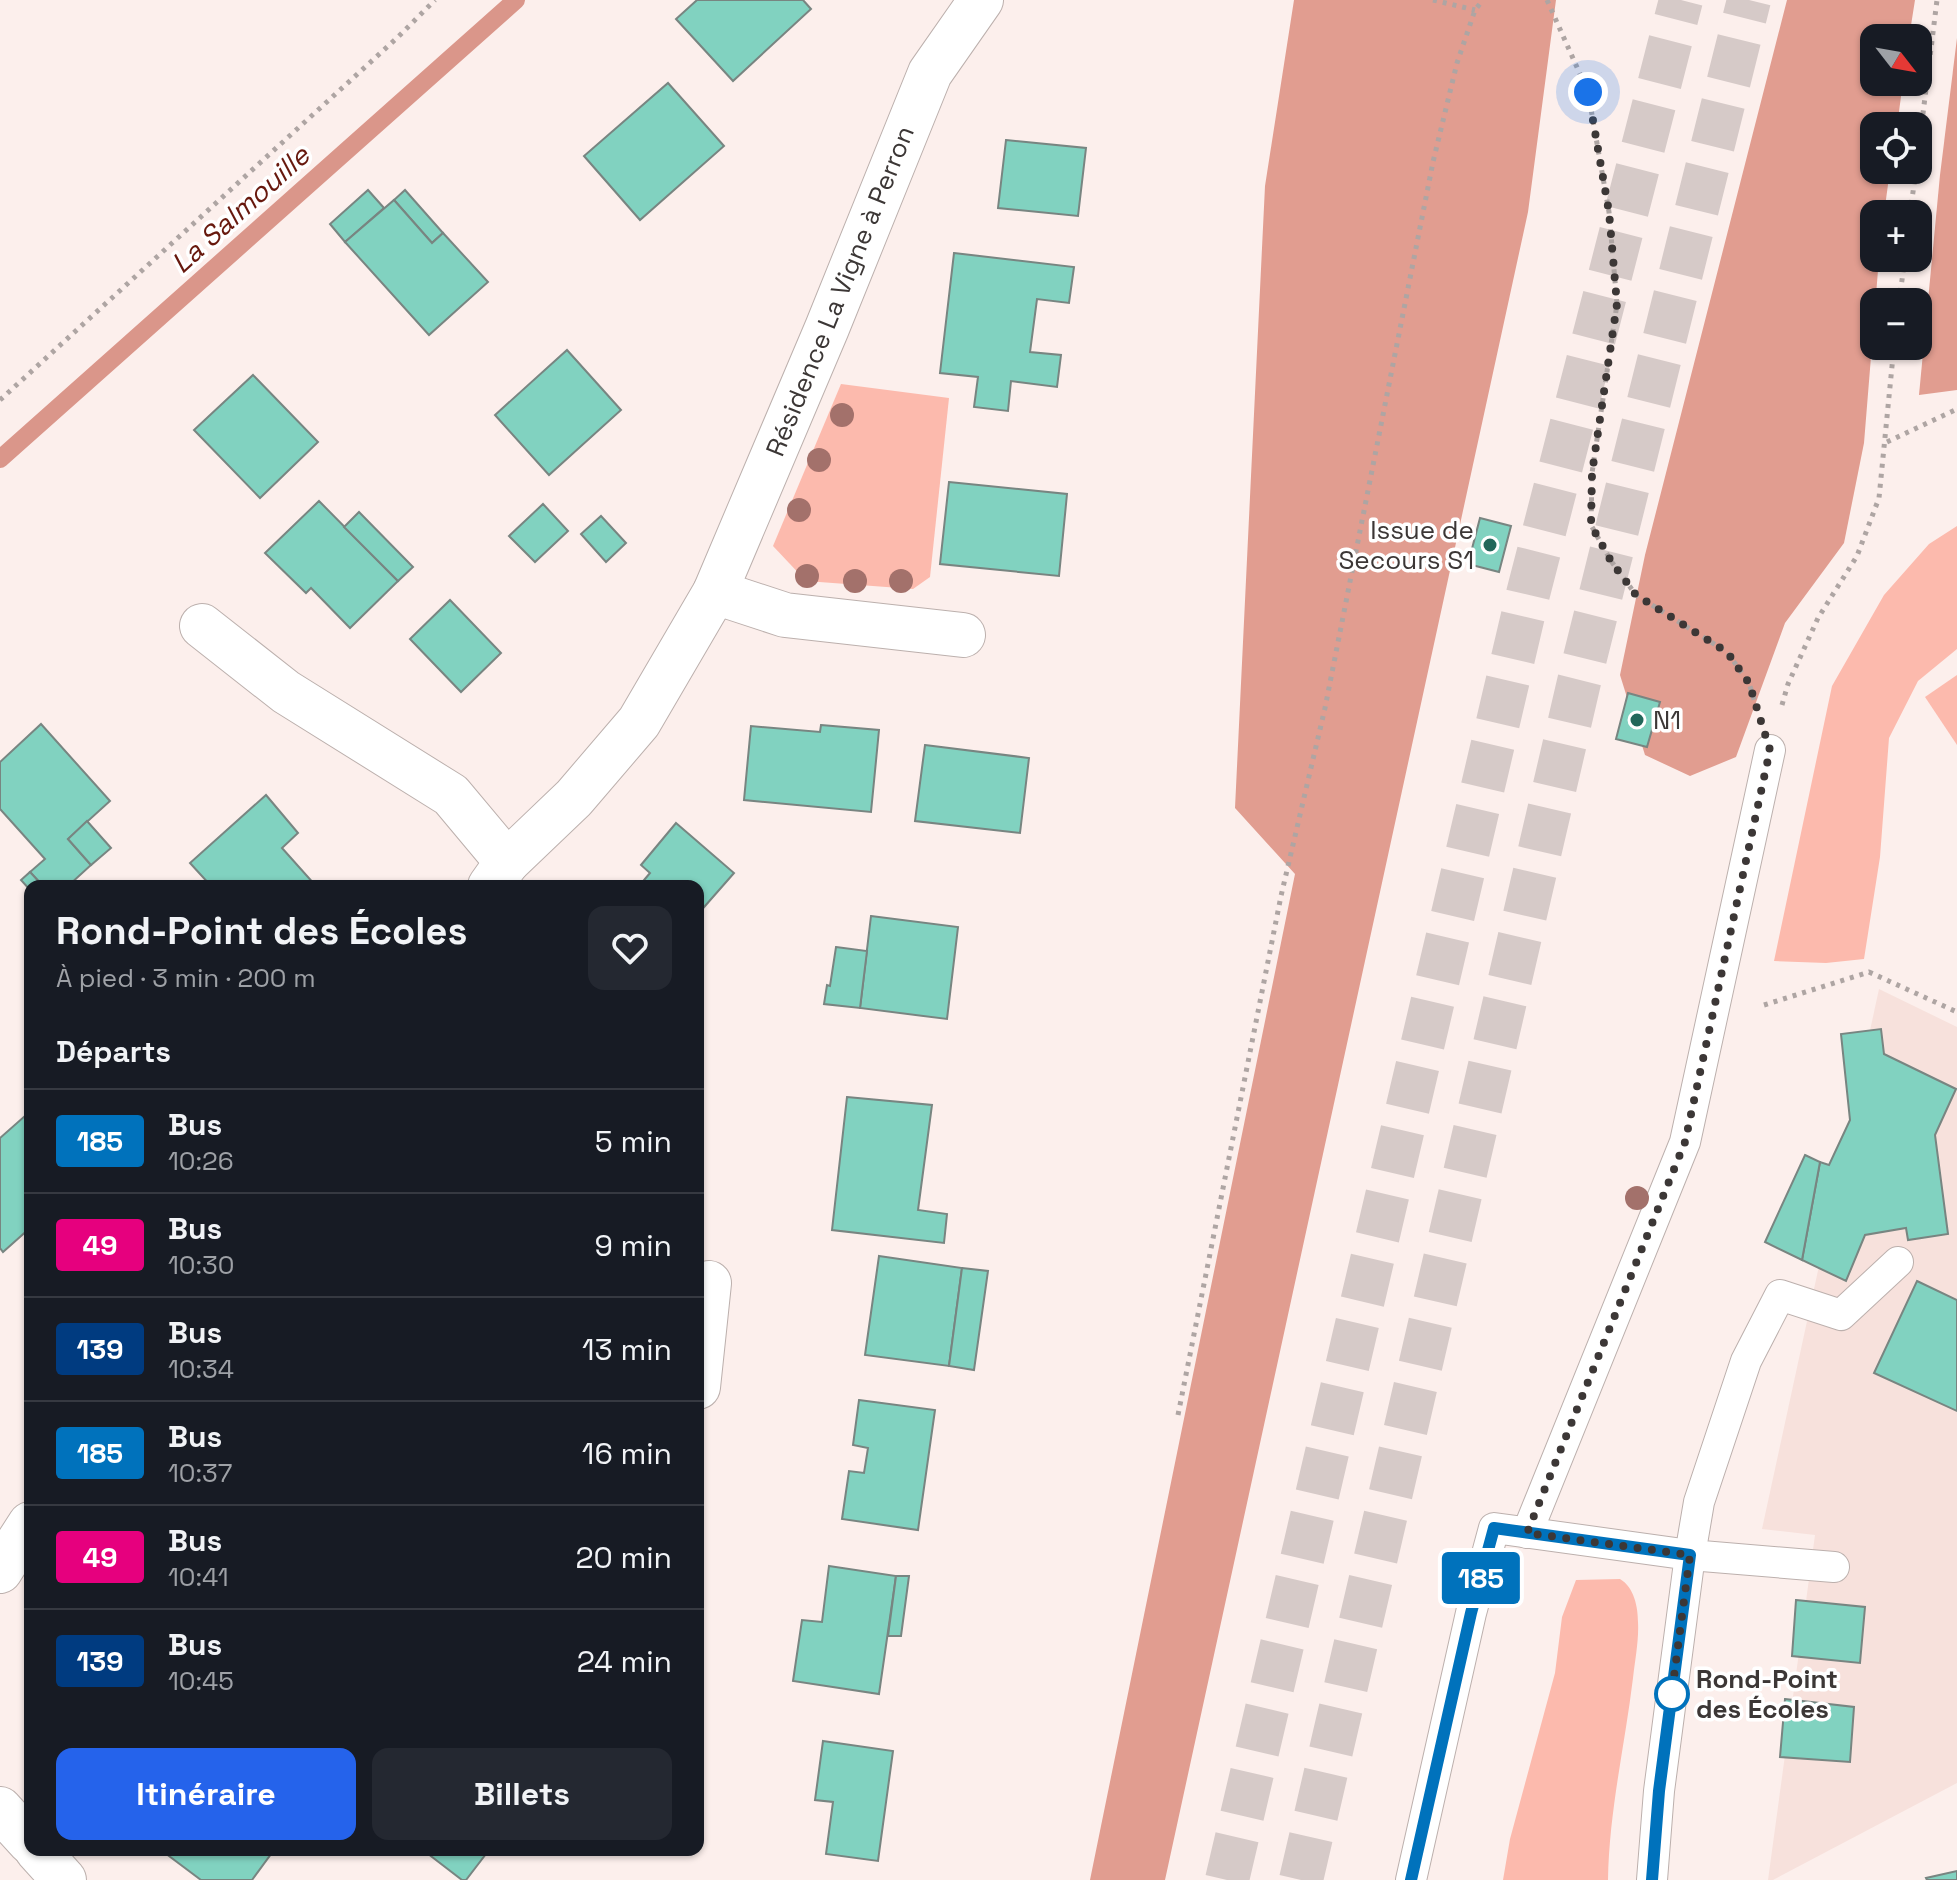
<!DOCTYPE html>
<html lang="fr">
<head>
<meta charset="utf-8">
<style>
	body { margin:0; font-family:"Space Grotesk",sans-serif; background:#242831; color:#f1f3f6; height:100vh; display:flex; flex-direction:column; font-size:30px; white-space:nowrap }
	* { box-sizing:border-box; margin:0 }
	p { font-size:26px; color:#9ea1a6 }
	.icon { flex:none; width:44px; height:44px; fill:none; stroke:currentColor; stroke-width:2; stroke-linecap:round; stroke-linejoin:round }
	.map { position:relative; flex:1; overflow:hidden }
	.drawer { position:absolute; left:24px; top:880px; width:680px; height:976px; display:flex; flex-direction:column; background:#171b24; border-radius:16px; box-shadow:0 2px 6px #0004 }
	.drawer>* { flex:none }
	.badge { padding:0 16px; border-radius:6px; font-size:28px; line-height:52px }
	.needle { width:52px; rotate:121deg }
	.controls { position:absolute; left:1860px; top:24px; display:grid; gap:16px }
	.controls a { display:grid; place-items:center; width:72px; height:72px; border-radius:16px; background:#171b24; box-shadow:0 2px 6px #0004; font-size:40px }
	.you { position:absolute; width:40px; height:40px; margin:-20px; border:6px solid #fff; border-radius:50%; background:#1a73e8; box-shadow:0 0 0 12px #1a73e833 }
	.map>.badge { position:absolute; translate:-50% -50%; box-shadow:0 0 0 4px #fff }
	h2 { padding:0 32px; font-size:30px; line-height:72px }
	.round { display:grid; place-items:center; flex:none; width:84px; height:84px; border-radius:16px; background:#242831 }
	.overview { display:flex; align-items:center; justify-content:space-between; height:136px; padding:0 32px }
	h1 { font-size:38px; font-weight:800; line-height:60px }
	.button { display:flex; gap:16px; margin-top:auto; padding:16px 32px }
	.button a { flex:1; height:92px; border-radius:16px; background:#2563eb; color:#fff; font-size:32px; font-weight:800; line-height:92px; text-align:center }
	.button a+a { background:#242831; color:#f1f3f6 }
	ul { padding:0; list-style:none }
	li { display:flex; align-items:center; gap:24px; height:104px; padding:0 32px; border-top:2px solid #363941 }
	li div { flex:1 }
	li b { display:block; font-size:30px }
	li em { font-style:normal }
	li .badge { min-width:88px; font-weight:700; text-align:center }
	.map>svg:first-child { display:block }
	.built { fill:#f7e1dc }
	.green { fill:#fcbaad }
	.forest { fill:#e19d90 }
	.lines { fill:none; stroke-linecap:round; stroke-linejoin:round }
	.stream { stroke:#da968a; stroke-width:18 }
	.building { fill:#81d2c0; stroke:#788581; stroke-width:2 }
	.primary-tunnel { stroke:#d6cac8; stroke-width:44; stroke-dasharray:44 22; stroke-linecap:butt }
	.lane-casing { stroke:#bcb0ad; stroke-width:32 }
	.street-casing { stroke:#bcb0ad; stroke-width:46 }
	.path { stroke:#aea5a3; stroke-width:5; stroke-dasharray:4 6; stroke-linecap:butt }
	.lane { stroke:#fff; stroke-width:30 }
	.street { stroke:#fff; stroke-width:44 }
	.tree { fill:#a3716b }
	.line-casing { stroke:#fff; stroke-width:18 }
	.line { stroke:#0072bc; stroke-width:12 }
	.walk { stroke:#3c3736; stroke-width:8; stroke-dasharray:0 14.4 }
	.poi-dot { fill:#22675a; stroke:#fff; stroke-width:3 }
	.stop-dot { fill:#fff; stroke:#0072bc; stroke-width:4 }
	.labels { text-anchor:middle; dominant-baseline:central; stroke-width:7; stroke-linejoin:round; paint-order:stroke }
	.street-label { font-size:26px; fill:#3c3736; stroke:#fff }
	.poi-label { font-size:26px; fill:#3c3736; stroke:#fff; text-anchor:end }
	.stop-label { font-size:26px; font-weight:bold; fill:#3c3736; stroke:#fff; text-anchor:start }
	.water-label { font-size:28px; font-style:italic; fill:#67180d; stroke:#fff }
</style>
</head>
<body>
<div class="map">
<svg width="1957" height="1880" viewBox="0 0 1957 1880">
	<rect width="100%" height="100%" fill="#fcefec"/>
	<polygon class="built" points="1879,989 1957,1027 1957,1783 1773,1880 1768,1880 1815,1535 1762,1529"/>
	<g class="green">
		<polygon points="841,384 949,398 930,577 913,589 806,581 773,546"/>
		<polygon points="1957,526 1957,649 1918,681 1889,738 1880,857 1864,959 1826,963 1774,961 1832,686 1884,595 1929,544"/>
		<polygon points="1957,675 1957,745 1925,697"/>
		<path d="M 1620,1579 C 1634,1587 1638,1607 1638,1622 C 1639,1640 1635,1660 1633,1678 C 1625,1745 1609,1811 1608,1880 L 1503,1880 L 1510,1839 L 1555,1673 L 1562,1617 L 1576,1580 Z"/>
	</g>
	<g class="forest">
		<polygon points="1294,0 1556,0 1528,212 1165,1880 1090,1880 1295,874 1235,808 1265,186"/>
		<polygon points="1787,0 1915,0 1909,38 1874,38 1874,82 1903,82 1897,126 1874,126 1874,170 1890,170 1884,214 1874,214 1874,258 1879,258 1864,443 1844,543 1785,623 1736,757 1690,776 1645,755 1620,675 1645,555"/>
		<polygon points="1957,38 1957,390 1919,395 1940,175"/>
	</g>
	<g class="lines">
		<polyline class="stream" points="0,459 516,0"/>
	</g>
	<g class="building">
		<polygon points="697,0 803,0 811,9 733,81 676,19"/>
		<polygon points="668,83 724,146 640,220 584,156"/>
		<polygon points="1006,140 1086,148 1078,216 998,208"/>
		<polygon points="368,190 384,208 345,242 330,224"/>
		<polygon points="405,190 443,233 432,243 394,200"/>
		<polygon points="394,200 432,243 443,233 488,282 429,335 345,242"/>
		<polygon points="954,253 1074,267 1069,303 1037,299 1030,352 1061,355 1057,387 1011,381 1008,411 974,407 978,377 940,373"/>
		<polygon points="567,350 621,410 549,475 495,415"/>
		<polygon points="253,375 318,442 260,498 194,430"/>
		<polygon points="949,482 1067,494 1059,576 940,564"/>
		<polygon points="319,501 398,581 350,628 311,588 306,593 265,553"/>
		<polygon points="543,504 568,531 535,562 509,536"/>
		<polygon points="359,512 413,567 398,581 344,527"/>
		<polygon points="601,516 626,543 606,562 581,534"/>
		<polygon points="1480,518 1511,526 1499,572 1468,564"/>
		<polygon points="450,600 501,653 461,692 410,639"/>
		<polygon points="1628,693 1660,702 1647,747 1616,739"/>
		<polygon points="41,724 110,801 68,839 91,865 68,886 43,886 30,872 45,859 0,809 0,762"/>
		<polygon points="821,725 879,730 871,812 744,800 751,726 820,732"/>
		<polygon points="925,745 1029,758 1020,833 915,821"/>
		<polygon points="266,795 298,833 282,848 316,886 211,886 190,863"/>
		<polygon points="87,821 111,848 91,865 68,839"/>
		<polygon points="676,823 734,873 698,914 698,886 639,886 650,873 641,865"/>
		<polygon points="30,872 43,886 30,886 30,890 21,880"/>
		<polygon points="871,916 958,927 947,1019 860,1008"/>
		<polygon points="836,947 867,951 860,1008 824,1004 827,985 830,986"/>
		<polygon points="1881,1029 1884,1054 1956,1089 1935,1135 1948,1234 1908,1240 1906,1228 1865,1235 1846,1281 1802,1260 1820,1162 1829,1165 1850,1120 1841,1034"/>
		<polygon points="847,1097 932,1105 918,1210 947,1214 944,1243 832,1230"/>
		<polygon points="26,1115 30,1119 30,1228 3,1252 0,1248 0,1138"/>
		<polygon points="1805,1155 1820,1162 1802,1260 1765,1242"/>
		<polygon points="879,1256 962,1268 949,1366 865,1355"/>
		<polygon points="962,1268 988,1271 974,1370 949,1366"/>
		<polygon points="1917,1281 1957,1300 1957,1411 1874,1373"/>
		<polygon points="859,1400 935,1410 918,1530 842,1519 849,1471 864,1473 868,1448 853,1445"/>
		<polygon points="829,1566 896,1576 879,1694 793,1681 802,1620 822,1622"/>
		<polygon points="896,1576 909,1576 901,1636 888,1636"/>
		<polygon points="1796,1600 1865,1607 1860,1663 1792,1656"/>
		<polygon points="1785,1699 1854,1707 1850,1762 1780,1757"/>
		<polygon points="823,1741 893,1751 878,1861 826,1854 833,1802 815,1800"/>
		<polygon points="161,1850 274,1850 252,1880 201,1880"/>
		<polygon points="423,1850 489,1850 466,1880 462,1880"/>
		<polygon points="1957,1871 1957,1880 1927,1880 1926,1878"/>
	</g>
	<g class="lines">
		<g class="primary-tunnel">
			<polyline points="1227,1880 1528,594 1681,0"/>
			<polyline points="1301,1880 1579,682 1749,0"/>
		</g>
		<g class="lane-casing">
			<g id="lane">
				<polyline points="1527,1533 1685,1142 1770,750"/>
				<polyline points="1834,1567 1690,1555 1699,1502 1746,1361 1780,1295 1841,1315 1898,1262"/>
				<polyline points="1411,1880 1471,1613 1494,1528 1690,1555 1659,1791 1652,1880"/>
			</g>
		</g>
		<g class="street-casing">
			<g id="street">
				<polyline points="715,592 785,615 963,635"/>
				<polyline points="202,626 286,692 451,795 507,862"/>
				<polyline points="490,886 507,862 574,798 639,722 715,592 827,328 930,73 981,0"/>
				<polyline points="698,1387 709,1283"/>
				<polyline points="0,1571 30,1524"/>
				<polyline points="0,1809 30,1842"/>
				<polyline points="37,1850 64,1880"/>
			</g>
		</g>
		<g class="path">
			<polyline points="1433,0 1475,10"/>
			<polyline points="1547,0 1588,92 1609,212 1617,304 1592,473 1591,525 1611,561 1636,595 1727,652 1749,683 1756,706"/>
			<polyline points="1918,154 1937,0"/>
			<polyline points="1910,214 1916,170"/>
			<polyline points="1899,302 1905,258"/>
			<polyline points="0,400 398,37 435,0"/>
			<polyline points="1887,442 1957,409"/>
			<polyline points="1782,705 1788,684 1818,618 1857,556 1879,498 1894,346"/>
			<polyline points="1764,1005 1869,972 1957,1012"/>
			<polyline points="1178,1415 1281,896 1325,708 1433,162 1457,63 1475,10 1483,0"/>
		</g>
		<use href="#lane" class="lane"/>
		<use href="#street" class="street"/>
	</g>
	<g class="tree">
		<circle cx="842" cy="415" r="12"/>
		<circle cx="819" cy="460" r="12"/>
		<circle cx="799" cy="510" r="12"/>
		<circle cx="807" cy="576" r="12"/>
		<circle cx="855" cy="581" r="12"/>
		<circle cx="901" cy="581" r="12"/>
		<circle cx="1637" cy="1198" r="12"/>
	</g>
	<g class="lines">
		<g class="line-casing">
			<polyline id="line" points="1411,1880 1471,1613 1494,1528 1690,1555 1659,1791 1652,1880"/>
		</g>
		<use href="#line" class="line"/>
		<polyline class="walk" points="1588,92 1609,212 1617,304 1592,473 1591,525 1611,561 1636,595 1727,652 1749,683 1770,750 1685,1142 1527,1533 1690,1555 1670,1707 1672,1694"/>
	</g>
	<g class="poi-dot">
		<circle cx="1490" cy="545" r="8"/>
		<circle cx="1637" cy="720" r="8"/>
	</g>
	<circle class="stop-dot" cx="1672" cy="1694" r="16"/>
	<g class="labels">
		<g class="street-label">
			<text transform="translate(840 291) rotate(-68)">Résidence La Vigne à Perron</text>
		</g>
		<g class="poi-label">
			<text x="1474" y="530">Issue de<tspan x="1474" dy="30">Secours S1</tspan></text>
			<text x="1653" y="720" text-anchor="start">N1</text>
		</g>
		<g class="stop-label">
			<text x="1696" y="1679">Rond-Point<tspan x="1696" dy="30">des Écoles</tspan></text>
		</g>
		<g class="water-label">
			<text transform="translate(240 209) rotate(-42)">La Salmouille</text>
		</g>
	</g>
</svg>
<div class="controls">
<a><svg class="needle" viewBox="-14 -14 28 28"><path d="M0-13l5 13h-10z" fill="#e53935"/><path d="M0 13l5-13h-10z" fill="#9ea1a6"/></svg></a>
<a><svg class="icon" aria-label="locate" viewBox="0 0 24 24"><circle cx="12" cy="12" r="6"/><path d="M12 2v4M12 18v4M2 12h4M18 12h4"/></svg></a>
<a>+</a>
<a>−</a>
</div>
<div class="you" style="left:1588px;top:92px"></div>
<b class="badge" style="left:1481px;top:1578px;background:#0072bc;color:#fff">185</b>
<section class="drawer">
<div class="overview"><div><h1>Rond-Point des Écoles</h1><p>À pied · 3 min · 200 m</p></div><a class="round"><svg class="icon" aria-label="heart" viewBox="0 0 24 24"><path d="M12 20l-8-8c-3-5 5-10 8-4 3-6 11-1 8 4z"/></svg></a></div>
<h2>Départs</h2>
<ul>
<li><span class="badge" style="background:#0072bc;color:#fff">185</span><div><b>Bus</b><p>10:26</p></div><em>5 min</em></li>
<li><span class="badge" style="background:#e6007e;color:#fff">49</span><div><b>Bus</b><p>10:30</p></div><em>9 min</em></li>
<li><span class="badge" style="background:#003b80;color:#fff">139</span><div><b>Bus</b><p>10:34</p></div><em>13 min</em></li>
<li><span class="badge" style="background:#0072bc;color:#fff">185</span><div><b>Bus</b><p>10:37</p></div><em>16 min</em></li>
<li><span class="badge" style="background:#e6007e;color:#fff">49</span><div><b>Bus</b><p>10:41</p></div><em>20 min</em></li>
<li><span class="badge" style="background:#003b80;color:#fff">139</span><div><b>Bus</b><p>10:45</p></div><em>24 min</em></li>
</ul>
<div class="button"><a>Itinéraire</a><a>Billets</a></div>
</section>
</div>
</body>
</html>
